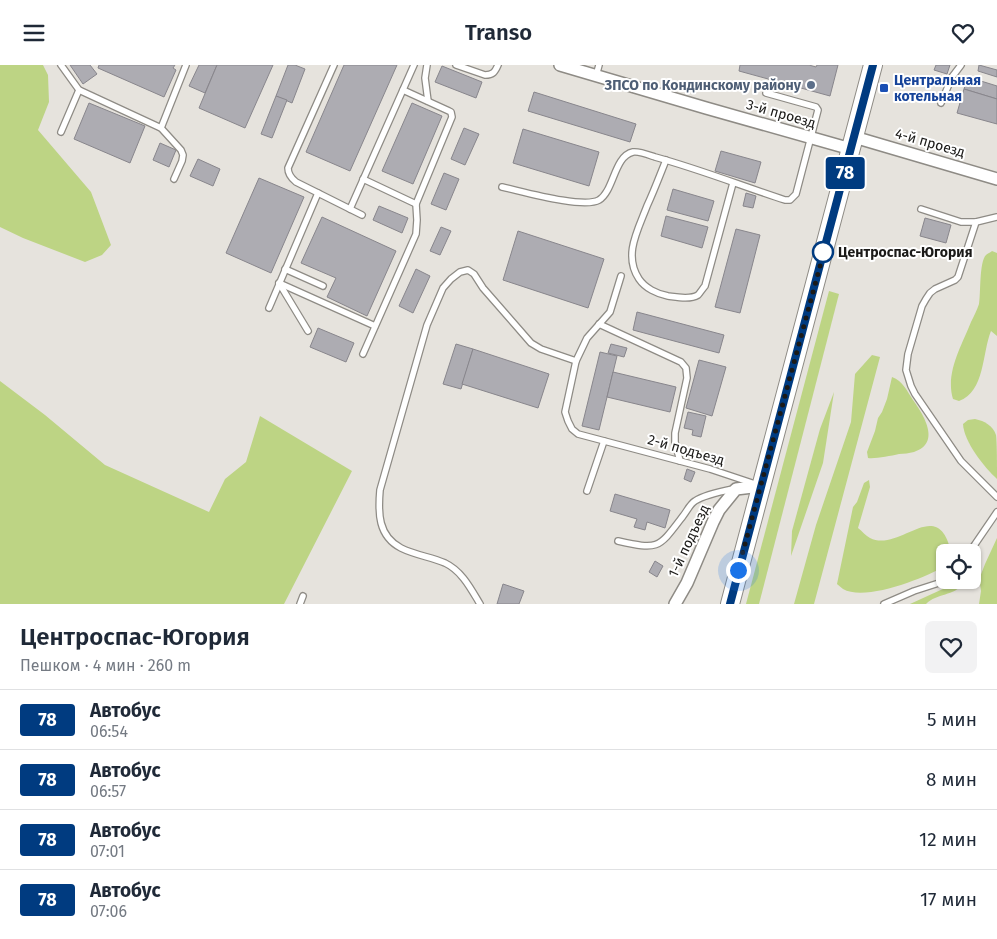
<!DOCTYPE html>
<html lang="ru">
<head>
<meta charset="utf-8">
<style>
	body { margin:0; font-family:"Fira Sans",sans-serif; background:#f2f2f3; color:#1f2937; height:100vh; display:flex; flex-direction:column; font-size:19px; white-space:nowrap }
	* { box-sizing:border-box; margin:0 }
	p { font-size:16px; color:#747a83 }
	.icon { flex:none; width:28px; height:28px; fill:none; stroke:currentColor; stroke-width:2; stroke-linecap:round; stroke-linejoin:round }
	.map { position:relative; height:539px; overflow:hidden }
	.drawer { display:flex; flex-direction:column; background:#fff; flex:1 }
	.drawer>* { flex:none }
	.badge { padding:0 10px; border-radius:4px; font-size:18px; line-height:32px }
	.fabs { position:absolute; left:936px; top:479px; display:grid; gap:10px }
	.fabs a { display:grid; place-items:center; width:45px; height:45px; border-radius:8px; background:#fff; box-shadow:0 1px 4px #0004; font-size:25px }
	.you { position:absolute; width:25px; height:25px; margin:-12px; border:4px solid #fff; border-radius:50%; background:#1a73e8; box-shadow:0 0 0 8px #1a73e833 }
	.map>.badge { position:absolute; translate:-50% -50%; box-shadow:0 0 0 2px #fff }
	.round { display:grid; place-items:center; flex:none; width:52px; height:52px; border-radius:8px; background:#f2f2f3 }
	.summary { display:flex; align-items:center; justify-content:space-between; height:85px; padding:0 20px }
	h1 { font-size:24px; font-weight:600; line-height:38px }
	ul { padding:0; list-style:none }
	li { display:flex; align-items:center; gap:15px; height:60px; padding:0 20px; border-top:1px solid #e0e1e3 }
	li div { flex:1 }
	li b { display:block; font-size:19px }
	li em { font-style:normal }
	li .badge { min-width:55px; font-weight:700; text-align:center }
	header { display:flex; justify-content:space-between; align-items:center; height:65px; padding:0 20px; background:#fff; font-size:22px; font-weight:600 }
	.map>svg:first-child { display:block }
	.green { fill:#bdd484 }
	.building { fill:#adacb2; stroke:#88868c }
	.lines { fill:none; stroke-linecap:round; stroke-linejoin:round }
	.service-casing { stroke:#8e8b85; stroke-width:8 }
	.minor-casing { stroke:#8e8b85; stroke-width:14 }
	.primary-casing { stroke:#8e8b85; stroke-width:20 }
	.service { stroke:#fff; stroke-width:5.5 }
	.minor { stroke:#fff; stroke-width:11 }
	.primary { stroke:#fff; stroke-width:18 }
	.line-casing { stroke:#fff; stroke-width:11 }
	.line { stroke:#003b80; stroke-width:8 }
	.walk { stroke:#1b1a18; stroke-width:5; stroke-dasharray:0 9 }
	.service-dot { fill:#5c6f8a; stroke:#fff; stroke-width:2 }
	.transit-dot { fill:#1a4fb4; stroke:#fff; stroke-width:2 }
	.stop-dot { fill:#fff; stroke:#003b80; stroke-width:2.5 }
	.labels { text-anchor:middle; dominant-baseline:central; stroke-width:4; stroke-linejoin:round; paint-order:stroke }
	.transit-label { font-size:14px; font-weight:bold; fill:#164399; stroke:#fff; text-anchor:start }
	.service-label { font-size:14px; font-weight:bold; fill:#4e5e75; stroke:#fff; text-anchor:end }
	.street-label { font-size:14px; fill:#1b1a18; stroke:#fff }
	.stop-label { font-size:14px; font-weight:bold; fill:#1b1a18; stroke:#fff; text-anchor:start }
</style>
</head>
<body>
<header><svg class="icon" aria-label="menu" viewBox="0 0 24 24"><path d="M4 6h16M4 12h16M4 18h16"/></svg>Transo<svg class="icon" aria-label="heart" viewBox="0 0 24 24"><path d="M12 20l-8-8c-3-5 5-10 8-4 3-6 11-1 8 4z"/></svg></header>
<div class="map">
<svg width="997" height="539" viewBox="0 0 997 539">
	<rect width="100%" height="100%" fill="#e6e3dd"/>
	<g class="green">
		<polygon points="0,0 43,0 48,10 49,37 38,65 91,127 111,180 102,190 85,197 23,173 0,162"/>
		<path d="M 992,186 L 997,188 L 997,271 L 991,266 C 982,288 985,327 959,336 L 953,334 C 945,308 962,280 971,257 C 974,251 977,245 979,239 C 981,229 979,197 986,190 C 987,189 991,187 992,186 Z"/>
		<polygon points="829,226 839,229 759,539 746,539"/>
		<polygon points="872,290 880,292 814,539 794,539 816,460 851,357 855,309"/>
		<path d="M 892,312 C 903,316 907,326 913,335 C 923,349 942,378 914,387 C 909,388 904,389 899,389 C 890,391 875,394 868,393 L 867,387 L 875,366 L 878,353 L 882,347 L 887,334 Z"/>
		<polygon points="0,316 45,350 105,400 209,447 225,414 246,397 260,351 352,406 284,539 0,539"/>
		<polygon points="834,327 823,398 791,491 792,466 820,364"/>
		<path d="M 975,354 C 985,356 993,361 996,370 C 997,377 997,406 997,414 C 984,402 964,377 963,359 L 968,355 Z"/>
		<path d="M 869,415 L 870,422 L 858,463 C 862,466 866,471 870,473 C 900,488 938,429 951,487 L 945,488 L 945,501 C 925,513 865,537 843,524 C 842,523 838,520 837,519 L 853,442 L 857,437 L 864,418 Z"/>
		<polygon points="997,473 997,539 979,539 981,526 980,519 980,512 985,499"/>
		<path d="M 956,518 L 963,519 C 954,531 937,528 926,539 L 910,539 Z"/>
	</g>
	<g class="building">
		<polygon points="70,0 90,0 97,9 83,19"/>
		<polygon points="99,0 175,0 173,3 176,5 164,32 98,3"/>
		<polygon points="199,0 217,0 205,28 189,21"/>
		<polygon points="217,0 273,0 245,63 199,43"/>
		<polygon points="288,0 295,0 305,4 292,38 276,31"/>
		<polygon points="344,0 397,0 350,106 306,87"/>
		<polygon points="740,0 809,0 816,2 817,0 838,0 830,31 739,6"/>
		<polygon points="936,0 950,0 947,9 934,5"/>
		<polygon points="979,0 997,5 997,12 978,6"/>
		<polygon points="442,1 482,17 476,33 435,17"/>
		<polygon points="968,12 997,21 997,34 964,24"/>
		<polygon points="964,24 997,34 997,59 957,48"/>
		<polygon points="534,27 636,59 630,77 528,46"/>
		<polygon points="276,31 287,35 272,73 261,69"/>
		<polygon points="89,38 145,61 130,98 74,74"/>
		<polygon points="412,38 442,51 413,119 382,106"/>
		<polygon points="464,63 479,69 465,100 451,94"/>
		<polygon points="523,64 599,87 589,121 513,98"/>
		<polygon points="160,78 176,85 169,102 153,95"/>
		<polygon points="721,86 761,97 755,118 715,106"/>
		<polygon points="198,94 220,104 213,121 190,111"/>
		<polygon points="444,108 459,114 446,145 431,139"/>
		<polygon points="259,113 304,132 271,208 226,188"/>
		<polygon points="673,124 714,136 708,156 667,145"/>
		<polygon points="746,128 756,131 753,143 743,141"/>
		<polygon points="379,141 408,153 402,168 373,155"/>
		<polygon points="666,151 708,162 702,183 661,171"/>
		<polygon points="322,152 396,186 367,251 327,232 336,213 301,198"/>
		<polygon points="925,153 951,160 946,178 920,171"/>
		<polygon points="441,162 451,166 440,190 430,186"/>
		<polygon points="736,164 760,170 740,248 715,242"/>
		<polygon points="518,166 604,194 588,243 503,215"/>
		<polygon points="416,204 430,211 413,248 399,241"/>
		<polygon points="637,247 724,270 719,288 633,265"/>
		<polygon points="318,263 354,278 346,297 310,282"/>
		<polygon points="456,279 473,284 461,324 443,319"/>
		<polygon points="611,279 627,283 624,292 608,288"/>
		<polygon points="473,284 549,309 538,343 462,319"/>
		<polygon points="600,287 617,291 599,365 582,361"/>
		<polygon points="699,295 726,302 712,351 686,343"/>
		<polygon points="613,307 676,322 670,347 607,332"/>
		<polygon points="688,347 706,351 701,372 692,370 693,365 684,363"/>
		<polygon points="687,404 695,407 691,417 684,414"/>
		<polygon points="615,429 670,445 665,463 647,457 645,465 634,462 637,454 610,446"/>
		<polygon points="655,496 663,501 657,512 649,507"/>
		<polygon points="503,519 524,526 519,539 497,539"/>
	</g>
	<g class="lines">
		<g class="service-casing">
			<g id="service">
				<polyline points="61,0 79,25 161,63 181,85 183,90 182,96 174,114"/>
				<path d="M 334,0 L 288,103 C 288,109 291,113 296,117 L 362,150"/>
				<polyline points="427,0 425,13 428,36"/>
				<path d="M 456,0 L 485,10 C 493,10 495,7 498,0"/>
				<polyline points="596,11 599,0"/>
				<polyline points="941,38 952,12 961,0"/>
				<polyline points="161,63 186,0"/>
				<polyline points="61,67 79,25"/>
				<path d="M 666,95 C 660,110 654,126 647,141 C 638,165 623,190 639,214 C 645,223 657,229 668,231 C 676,232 690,235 698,230 C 700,228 703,223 705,221 L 733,118"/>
				<polyline points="363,114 416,139"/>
				<path d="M 502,122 C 521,126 583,144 599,135 C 614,126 614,91 633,87 C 639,86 649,90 655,92 C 699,104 742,121 785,135 L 790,135 L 796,129 L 818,45 L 816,42 L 766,28"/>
				<polyline points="350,144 414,0"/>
				<polyline points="921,144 961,157 976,157"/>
				<polyline points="997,152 976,157 958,212 955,215 935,224 930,228 926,234 922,241 908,289 906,305 911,321 915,329 961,396 997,432"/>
				<polyline points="285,204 323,221"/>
				<polyline points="621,211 610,247 587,273 576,296 565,347 568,356 572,364 578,369 710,404 755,419"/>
				<polyline points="279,218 375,261"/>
				<polyline points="279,218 308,266"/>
				<polyline points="269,243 318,128"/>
				<polyline points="599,259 681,297 686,303 687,313 675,368 675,377 680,396"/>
				<polyline points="363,289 416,169 417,155 416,139 452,52 451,47 449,46 403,25"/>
				<polyline points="587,426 604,376"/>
				<path d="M 618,476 C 659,485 658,484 683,451 C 687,446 690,439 695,436 C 704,430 723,426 733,424"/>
				<polyline points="969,488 997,447"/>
				<polyline points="300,539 303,531"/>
				<path d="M 480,539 C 471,524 462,506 445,498 C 431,492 415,490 401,483 C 378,471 378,448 380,425 L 427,260 L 443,223 L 451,214 L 460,207 L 468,205 L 474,209 L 483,223 L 531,278 L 541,284 L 576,296"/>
				<polyline points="884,539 914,526 942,517 945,514"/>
			</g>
		</g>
		<g class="minor-casing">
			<g id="minor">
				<polyline points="560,0 706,43 851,84"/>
				<polyline points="854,72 997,114"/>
				<polyline points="675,539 687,518 713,457 719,445 736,424 761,421"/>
			</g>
		</g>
		<g class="primary-casing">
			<polyline id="primary" points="730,539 873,0"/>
		</g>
		<use href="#service" class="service"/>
		<use href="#minor" class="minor"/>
		<use href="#primary" class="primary"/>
	</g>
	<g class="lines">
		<g class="line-casing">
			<polyline id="line" points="730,539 873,0"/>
		</g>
		<use href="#line" class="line"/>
		<polyline class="walk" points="738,505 826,179 823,187"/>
	</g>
	<circle class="service-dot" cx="811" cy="20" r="5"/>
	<rect class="transit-dot" x="879" y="18" width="10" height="10" rx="2.5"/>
	<circle class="stop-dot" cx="823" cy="187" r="10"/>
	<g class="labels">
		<g class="transit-label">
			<text x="894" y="15">Центральная<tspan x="894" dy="16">котельная</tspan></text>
		</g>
		<g class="service-label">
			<text x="801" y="20">ЗПСО по Кондинскому району</text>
		</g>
		<g class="street-label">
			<text transform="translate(781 49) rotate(16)">3-й проезд</text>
			<text transform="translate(930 78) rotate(16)">4-й проезд</text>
			<text transform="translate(686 385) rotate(16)">2-й подъезд</text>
			<text transform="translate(689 476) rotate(-65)">1-й подъезд</text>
		</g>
		<g class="stop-label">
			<text x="838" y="187">Центроспас-Югория</text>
		</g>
	</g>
</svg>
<div class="fabs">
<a><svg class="icon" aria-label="locate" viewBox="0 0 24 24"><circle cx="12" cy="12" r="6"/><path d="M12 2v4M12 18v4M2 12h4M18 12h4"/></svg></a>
</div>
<div class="you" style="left:738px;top:505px"></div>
<b class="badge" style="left:845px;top:108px;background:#003b80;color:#fff">78</b>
</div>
<section class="drawer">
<div class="summary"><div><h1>Центроспас-Югория</h1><p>Пешком · 4 мин · 260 m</p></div><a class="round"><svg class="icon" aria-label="heart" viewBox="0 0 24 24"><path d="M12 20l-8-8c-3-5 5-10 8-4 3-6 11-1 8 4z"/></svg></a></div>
<ul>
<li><span class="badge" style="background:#003b80;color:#fff">78</span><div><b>Автобус</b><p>06:54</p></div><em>5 мин</em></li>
<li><span class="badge" style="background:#003b80;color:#fff">78</span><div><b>Автобус</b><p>06:57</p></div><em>8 мин</em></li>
<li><span class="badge" style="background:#003b80;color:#fff">78</span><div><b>Автобус</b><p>07:01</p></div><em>12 мин</em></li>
<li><span class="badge" style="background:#003b80;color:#fff">78</span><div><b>Автобус</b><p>07:06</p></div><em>17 мин</em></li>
</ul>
</section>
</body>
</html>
